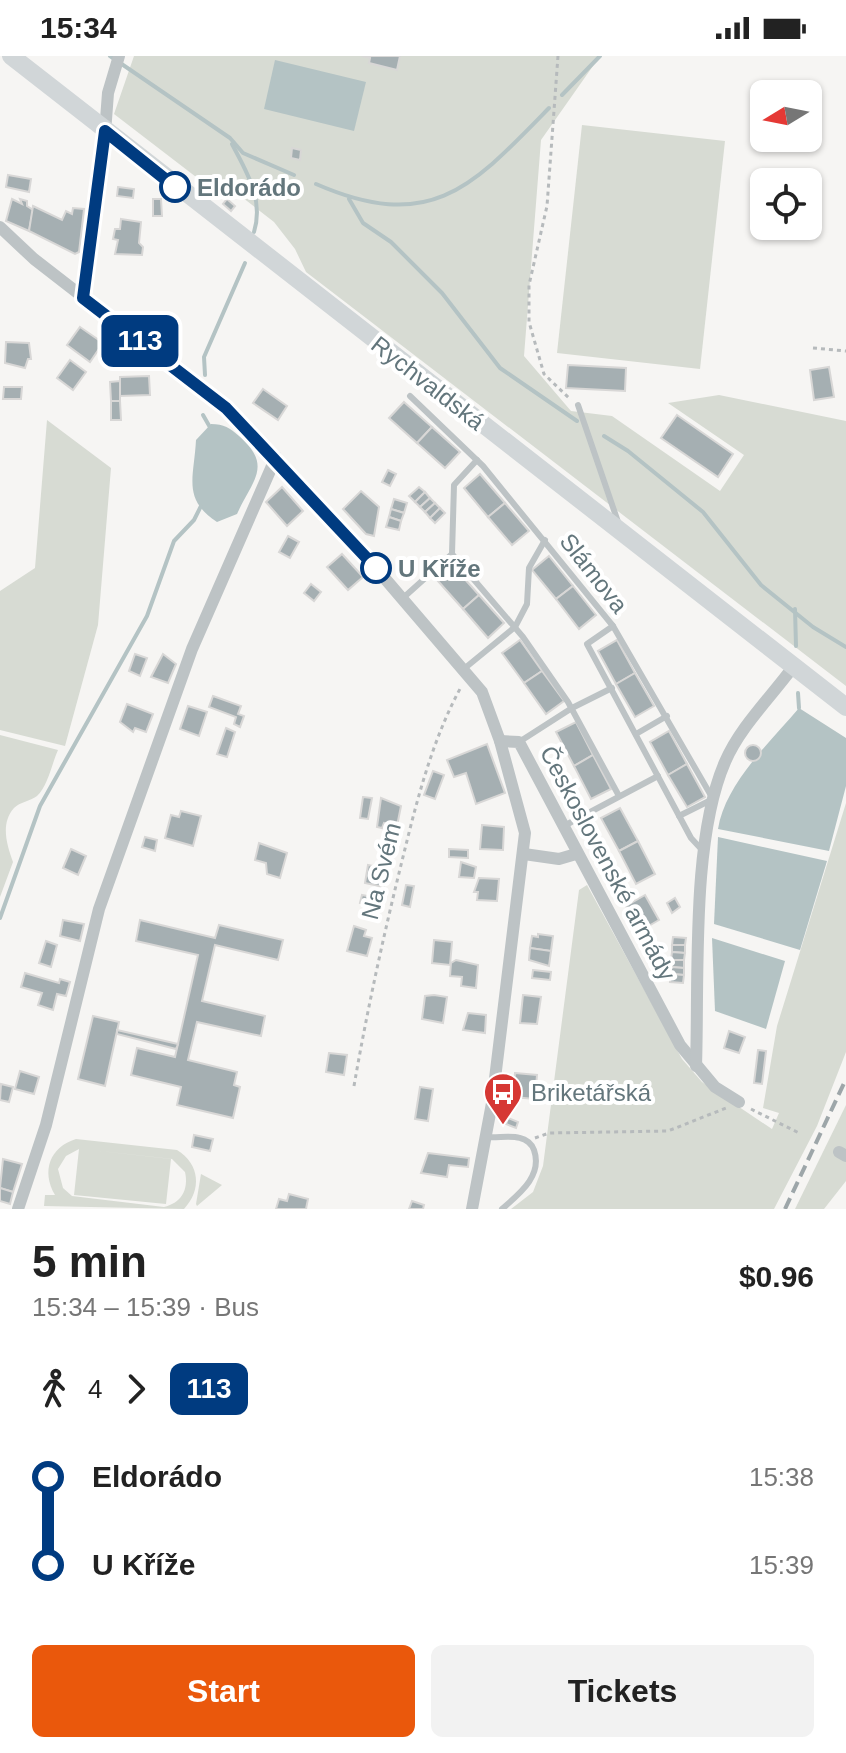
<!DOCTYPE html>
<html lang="en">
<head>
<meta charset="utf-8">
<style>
	body { margin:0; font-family:Arial,sans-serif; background:#f2f2f2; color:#222; height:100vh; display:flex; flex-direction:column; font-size:30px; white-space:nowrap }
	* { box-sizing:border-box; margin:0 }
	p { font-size:26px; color:#767676 }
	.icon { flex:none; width:44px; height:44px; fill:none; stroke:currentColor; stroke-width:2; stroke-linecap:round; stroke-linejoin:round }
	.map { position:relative; height:1153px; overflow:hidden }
	.panel { display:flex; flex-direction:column; background:#fff; flex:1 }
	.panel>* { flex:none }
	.badge { padding:0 16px; border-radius:12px; font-size:28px; line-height:52px }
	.needle { width:52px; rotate:260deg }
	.controls { position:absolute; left:750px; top:24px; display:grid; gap:16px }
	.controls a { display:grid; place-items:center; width:72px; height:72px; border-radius:12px; background:#fff; box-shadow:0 2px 6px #0004; font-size:40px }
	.map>.badge { position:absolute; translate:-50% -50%; box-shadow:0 0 0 4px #fff }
	.legs { display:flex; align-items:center; gap:12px; height:88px; padding:0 32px; font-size:26px }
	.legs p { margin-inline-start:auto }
	.summary { display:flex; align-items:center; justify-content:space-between; height:136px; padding:0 32px }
	h1 { font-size:44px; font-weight:800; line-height:60px }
	.cta { display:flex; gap:16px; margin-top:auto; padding:16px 32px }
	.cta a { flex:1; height:92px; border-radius:12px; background:#ea580c; color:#fff; font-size:32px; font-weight:800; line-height:92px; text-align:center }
	.cta a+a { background:#f2f2f2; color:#222 }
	ul { padding:0 32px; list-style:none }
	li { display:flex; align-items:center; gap:28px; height:88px; font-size:30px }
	li i { display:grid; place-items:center; width:12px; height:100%; margin:0 10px; background:currentColor }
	li i::after { content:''; width:20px; height:20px; margin:-10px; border:6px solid; border-radius:50%; background:#fff }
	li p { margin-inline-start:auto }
	li:first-child i { background:linear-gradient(#0000 50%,currentColor 0) }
	li:last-child i { background:linear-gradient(currentColor 50%,#0000 0) }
	.status { display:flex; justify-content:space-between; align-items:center; height:56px; padding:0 40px; background:#fff; direction:ltr }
	.status svg { height:22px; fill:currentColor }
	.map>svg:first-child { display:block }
	.green { fill:#d7dbd3; fill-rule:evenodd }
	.water { fill:#b4c3c4 }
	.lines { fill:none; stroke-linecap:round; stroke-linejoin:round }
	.stream { stroke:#b4c3c4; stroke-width:4 }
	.building { fill:#a5afb2; stroke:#d8d7d6; stroke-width:2 }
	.path { stroke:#b6babc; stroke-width:3; stroke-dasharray:4 4; stroke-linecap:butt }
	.lane { stroke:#bdc3c5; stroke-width:6 }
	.street { stroke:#bdc3c5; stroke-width:12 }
	.secondary { stroke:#d1d6d8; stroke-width:18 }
	.rail { stroke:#9da6a9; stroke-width:4; stroke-dasharray:12 6; stroke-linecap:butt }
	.line-1-casing { stroke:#fff; stroke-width:18 }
	.line-1 { stroke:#003b80; stroke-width:12 }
	.stop-1-dot { fill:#fff; stroke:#003b80; stroke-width:4 }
	.labels { text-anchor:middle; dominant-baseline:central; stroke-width:8; stroke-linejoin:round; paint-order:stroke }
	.stop-label { font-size:24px; font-weight:bold; fill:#63767c; stroke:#fff; text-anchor:start }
	.street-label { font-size:24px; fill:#63767c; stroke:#fff }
	.poi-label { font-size:24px; fill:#63767c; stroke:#fff; text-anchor:start }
</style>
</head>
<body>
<div class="status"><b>15:34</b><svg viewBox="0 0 49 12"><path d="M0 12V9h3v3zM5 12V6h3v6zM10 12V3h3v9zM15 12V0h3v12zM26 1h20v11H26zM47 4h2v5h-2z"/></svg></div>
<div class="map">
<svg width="846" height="1153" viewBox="0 0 846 1153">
	<rect width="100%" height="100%" fill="#f6f5f3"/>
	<g class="green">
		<polygon points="134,0 600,0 541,84 524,300 571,355 612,360 720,435 744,399 668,347 719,339 846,365 846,630 306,216 295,193 274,166 238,138 213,134 114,58"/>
		<polygon points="582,69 725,85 700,313 557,297"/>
		<polygon points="47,364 111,412 98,569 65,690 0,674 0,535 35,512"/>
		<path d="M 0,679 L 58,694 C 52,707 48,730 37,740 C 30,745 20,746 14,752 C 0,768 7,789 13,806 L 0,841 Z"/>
		<polygon points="846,747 846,996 817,1070 774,1153 511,1153 533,1136 543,1110 579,834 587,829 682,1003 702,1026 772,1073 779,1057 763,1052 777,970"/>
		<polygon points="846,1049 846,1125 824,1153 795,1153"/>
		<path d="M 76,1083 L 177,1094 C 200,1108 202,1134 184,1153 L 44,1150 L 45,1139 L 55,1139 C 41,1115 50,1091 76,1083 ZM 79,1093 L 74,1139 L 166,1148 L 171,1103 L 82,1093 L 172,1103 L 185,1116 C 189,1134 181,1147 164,1151 L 72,1140 L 63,1132 L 58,1113 L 66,1100 Z"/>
		<polygon points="201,1118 222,1129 197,1150 196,1148"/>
	</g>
	<g class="water">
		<polygon points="275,4 366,26 354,75 264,53"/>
		<path d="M 211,368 C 224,368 230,372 239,380 C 273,410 253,423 237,458 L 217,466 C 182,443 194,422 196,384 Z"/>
		<path d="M 799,652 L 846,682 L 846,730 L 829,795 L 718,773 C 725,728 770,686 799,652 Z"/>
		<polygon points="718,781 827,805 800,894 714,868"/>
		<polygon points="712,882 785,905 766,973 715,955"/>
	</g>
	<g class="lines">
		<g class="stream">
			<polyline points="110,0 230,82 243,97 294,119"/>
			<polyline points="562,39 600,0"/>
			<path d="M 232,88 C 247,117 264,143 254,176"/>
			<path d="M 316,128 C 431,178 472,131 549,52"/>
			<polyline points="349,143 363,167 391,186 442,237 500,312 577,365"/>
			<polyline points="205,319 204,301 245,207"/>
			<polyline points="203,359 211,373"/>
			<polyline points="604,380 628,395 703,456 761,529 813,571 846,591"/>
			<polyline points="795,553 796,590"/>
			<polyline points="798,637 799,652"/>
			<polyline points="0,862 40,750 147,560 174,485 194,464 201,450"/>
		</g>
	</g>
	<g class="building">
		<polygon points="362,0 400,0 397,14 369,7 370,2"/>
		<polygon points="292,92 301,94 300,104 291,102"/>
		<polygon points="8,119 31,123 29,136 6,131"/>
		<polygon points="118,131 134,133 133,142 117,140"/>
		<polygon points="12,143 22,148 20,143 27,145 27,150 33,154 29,175 6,165"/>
		<polygon points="153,143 161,143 162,160 153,160"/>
		<polygon points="227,143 235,150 231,155 223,148"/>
		<polygon points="33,150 62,164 66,155 72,158 73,152 84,153 79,196 75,198 29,175"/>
		<polygon points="121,163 141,166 139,187 143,191 142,199 115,198 118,184 113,183 115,173 120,173"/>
		<polygon points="80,271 103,287 90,306 67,289"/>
		<polygon points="6,286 29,287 31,303 28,303 25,312 5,307"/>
		<polygon points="70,304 86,316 73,334 57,322"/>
		<polygon points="568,309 626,312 625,335 566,332"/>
		<polygon points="829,311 834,341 814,344 810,314"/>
		<polygon points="149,320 150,339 120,340 120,321"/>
		<polygon points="120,325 120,345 111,345 110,326"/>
		<polygon points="4,331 22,331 21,343 3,343"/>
		<polygon points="263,333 287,350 278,364 253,347"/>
		<polygon points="111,345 120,345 121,364 111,364"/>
		<polygon points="404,346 432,371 417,387 389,362"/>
		<polygon points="677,359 733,398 718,421 661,382"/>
		<polygon points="432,371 460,396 445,412 417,387"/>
		<polygon points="388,414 396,418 390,430 382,426"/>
		<polygon points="480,418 505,447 488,461 464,432"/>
		<polygon points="282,431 303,455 287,470 266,446"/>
		<polygon points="419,431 425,436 415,446 409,440"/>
		<polygon points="361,435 379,451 374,480 366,478 343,453"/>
		<polygon points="425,436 430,442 420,451 415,446"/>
		<polygon points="430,442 435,447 425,456 420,451"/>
		<polygon points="394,443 407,447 404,457 391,453"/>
		<polygon points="435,447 440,452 430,462 425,456"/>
		<polygon points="505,447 529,475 512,489 488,461"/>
		<polygon points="440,452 445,457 435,467 430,462"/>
		<polygon points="391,453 404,457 401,465 389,461"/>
		<polygon points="389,461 401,465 399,474 386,471"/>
		<polygon points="288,480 299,486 290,502 279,496"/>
		<polygon points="342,498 363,521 348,534 327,511"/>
		<polygon points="549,500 573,530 556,543 532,514"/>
		<polygon points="454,511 479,539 463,553 438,525"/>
		<polygon points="311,528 321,536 314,545 304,537"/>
		<polygon points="573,530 596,559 579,573 556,543"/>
		<polygon points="479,539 504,567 488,582 463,553"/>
		<polygon points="520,584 542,615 524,627 502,597"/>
		<polygon points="617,584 635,617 616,628 598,595"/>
		<polygon points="135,598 147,602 140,620 129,615"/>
		<polygon points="163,598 176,608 168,627 151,621"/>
		<polygon points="542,615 564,645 546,658 524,627"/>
		<polygon points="635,617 654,650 635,661 616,628"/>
		<polygon points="213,640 241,650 238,658 244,660 240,671 234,668 236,661 209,651"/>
		<polygon points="127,648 153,658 146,676 135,672 133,676 120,666"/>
		<polygon points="188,650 207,656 199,680 180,673"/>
		<polygon points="576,666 593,699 574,710 556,676"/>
		<polygon points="226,672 235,676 227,701 217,698"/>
		<polygon points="669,675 687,708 668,719 650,686"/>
		<polygon points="487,688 505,737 476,748 466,717 454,721 447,704"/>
		<circle cx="753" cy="697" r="8"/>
		<polygon points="593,699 611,733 591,743 574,710"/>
		<polygon points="687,708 705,741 687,751 668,719"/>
		<polygon points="433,715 444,719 435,743 424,739"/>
		<polygon points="363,741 372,742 368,763 360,762"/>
		<polygon points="381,742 401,750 397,770 384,767 382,772 377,771"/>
		<polygon points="620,752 638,785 619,795 601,762"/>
		<polygon points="181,755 201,760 193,790 165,782 171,759 179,761"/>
		<polygon points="482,769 504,771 503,794 480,793"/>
		<polygon points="145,781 157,784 155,795 142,791"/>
		<polygon points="638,785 655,818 636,828 619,795"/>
		<polygon points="259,787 287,797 280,822 267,818 266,807 255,804"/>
		<polygon points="71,793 86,800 78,819 63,812"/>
		<polygon points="449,793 468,794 468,802 449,801"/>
		<polygon points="461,806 476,811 474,822 459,821"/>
		<polygon points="368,809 388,813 384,831 365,827"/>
		<polygon points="479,822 499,823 497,845 477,844 478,836 474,836"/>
		<polygon points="406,829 414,830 410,851 402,849"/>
		<polygon points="362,839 379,842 378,850 360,847"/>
		<polygon points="645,839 659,864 640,875 626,850"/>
		<polygon points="675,842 680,851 672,857 667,847"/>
		<polygon points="63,864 84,868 80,885 60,880"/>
		<polygon points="140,864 215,882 219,869 283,884 278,904 215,889 202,945 265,960 261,980 197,966 188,1004 237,1016 234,1029 240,1031 233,1062 177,1049 181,1031 131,1019 137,992 175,1001 198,899 136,885"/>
		<polygon points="354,870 366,874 364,880 372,882 367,900 347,895"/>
		<polygon points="538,878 553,880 551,895 530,892 532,880 538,881"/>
		<polygon points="673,881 686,882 685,889 672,889"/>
		<polygon points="434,884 452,886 450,909 432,907"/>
		<polygon points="46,885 57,889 51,911 39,907"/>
		<polygon points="672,889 685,889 685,897 672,896"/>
		<polygon points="530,892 551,895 549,910 529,904"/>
		<polygon points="672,896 685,897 684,904 671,904"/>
		<polygon points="456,904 478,909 476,932 461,930 462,921 450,920 451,907"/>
		<polygon points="671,904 684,904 684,912 671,911"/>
		<polygon points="671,911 684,912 684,919 671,918"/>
		<polygon points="533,914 551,916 550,924 532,922"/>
		<polygon points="25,917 59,927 60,923 70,926 66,940 57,938 53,954 38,949 42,937 21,931"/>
		<polygon points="671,918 684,919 683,927 670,926"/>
		<polygon points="434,939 447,941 443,967 422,963 425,940"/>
		<polygon points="523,939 541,941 537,968 520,967"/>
		<polygon points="468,957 486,959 485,977 463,974"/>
		<polygon points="93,960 119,966 105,1030 78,1023"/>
		<polygon points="117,974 178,988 176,993 117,978"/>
		<polygon points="729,975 745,981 739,997 724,992"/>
		<polygon points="758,994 766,995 762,1028 754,1027"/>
		<polygon points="329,997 347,999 344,1019 326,1016"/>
		<polygon points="20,1015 39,1021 34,1038 15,1033"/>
		<polygon points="515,1017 537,1019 535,1043 513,1041"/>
		<polygon points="1,1028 13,1031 9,1046 0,1044"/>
		<polygon points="420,1031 433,1033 428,1065 415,1063"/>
		<polygon points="508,1062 518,1066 516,1072 506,1068"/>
		<polygon points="194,1079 213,1083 210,1095 192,1091"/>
		<polygon points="428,1097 469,1102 468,1111 449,1109 447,1121 421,1117"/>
		<polygon points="3,1103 22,1108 13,1136 0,1132"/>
		<polygon points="0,1132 13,1136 10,1148 0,1145"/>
		<polygon points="289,1138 308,1143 306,1153 276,1153 279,1143 287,1145"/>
		<polygon points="412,1145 424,1149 423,1153 409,1153"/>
	</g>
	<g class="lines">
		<g class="path">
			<polyline points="558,0 547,150 529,229 529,266 544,318 571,344"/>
			<polyline points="813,292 846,295"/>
			<path d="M 354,1030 C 367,955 383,882 401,809 C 416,748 431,686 461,631"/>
			<polyline points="751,1053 801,1078"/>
			<polyline points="535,1082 549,1077 668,1075 726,1052"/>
		</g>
		<g class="lane">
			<polyline points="410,340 483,410 613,570 713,743 679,760"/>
			<polyline points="578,349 618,466"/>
			<polyline points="452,498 454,429 477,404"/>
			<polyline points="403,542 452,498 523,581 568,646 619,740"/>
			<polyline points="613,570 587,588 691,782 704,796"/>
			<polyline points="465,612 515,571 527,548 529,512 545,484"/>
			<polyline points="636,678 667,660"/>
			<polyline points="519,686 572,652 612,632"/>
			<polyline points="562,771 658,720"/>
			<path d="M 487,1081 C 498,1082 510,1079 520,1082 C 526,1083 532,1088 534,1094 C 543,1120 519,1138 502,1153"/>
		</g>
		<g class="street">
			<polyline points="0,171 34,203 226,352 352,484 482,636 500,685 525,777 492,1047 472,1153"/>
			<polyline points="83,242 104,90 108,37 119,0"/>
			<polyline points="500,685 519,686 680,989 715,1031 739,1046"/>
			<polyline points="524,798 559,803 576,798"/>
			<path d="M 696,1010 C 699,923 691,784 725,706 C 740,671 771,641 793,611"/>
			<polyline points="839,1096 846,1100"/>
			<polyline points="18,1153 46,1069 99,853 192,593 276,401"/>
		</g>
		<polyline class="secondary" points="11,0 846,651"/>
		<polyline class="rail" points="785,1153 846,1023"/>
	</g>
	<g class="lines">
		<g class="line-1-casing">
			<polyline id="line-1" points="175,131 105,75 83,242 226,352 376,512"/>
		</g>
		<use href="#line-1" class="line-1"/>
	</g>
	<defs>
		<g id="bus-pin" transform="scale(2)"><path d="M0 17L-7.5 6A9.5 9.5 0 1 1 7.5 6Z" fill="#d63834" stroke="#fff"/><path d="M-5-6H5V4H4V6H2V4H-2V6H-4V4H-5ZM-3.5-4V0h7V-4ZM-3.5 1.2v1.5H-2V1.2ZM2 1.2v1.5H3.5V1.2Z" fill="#fff"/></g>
	</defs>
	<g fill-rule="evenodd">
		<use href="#bus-pin" x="503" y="1036"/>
	</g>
	<g class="stop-1-dot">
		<circle cx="175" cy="131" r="14"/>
		<circle cx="376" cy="512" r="14"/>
	</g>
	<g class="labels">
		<g class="stop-label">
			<text x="197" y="131">Eldorádo</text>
			<text x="398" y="512">U Kříže</text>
		</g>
		<g class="street-label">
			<text transform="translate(428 327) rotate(38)">Rychvaldská</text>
			<text transform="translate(594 517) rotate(52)">Slámova</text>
			<text transform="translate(608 807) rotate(62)">Československé armády</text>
			<text transform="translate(381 815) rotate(-76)">Na Svém</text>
		</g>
		<g class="poi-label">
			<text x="531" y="1036">Briketářská</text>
		</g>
	</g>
</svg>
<div class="controls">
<a><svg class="needle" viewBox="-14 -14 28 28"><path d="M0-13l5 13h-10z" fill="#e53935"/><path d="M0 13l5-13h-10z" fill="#767676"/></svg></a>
<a><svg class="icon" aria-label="locate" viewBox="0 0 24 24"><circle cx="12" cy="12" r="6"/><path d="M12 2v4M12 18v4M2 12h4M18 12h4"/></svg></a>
</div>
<b class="badge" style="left:140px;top:285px;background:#003b80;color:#fff">113</b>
</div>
<section class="panel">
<div class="summary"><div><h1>5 min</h1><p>15:34 – 15:39 · Bus</p></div><b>$0.96</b></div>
<div class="legs"><svg class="icon" aria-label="walk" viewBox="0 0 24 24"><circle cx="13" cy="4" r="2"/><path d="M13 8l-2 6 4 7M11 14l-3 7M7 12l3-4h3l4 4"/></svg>4<svg class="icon" aria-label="forward" viewBox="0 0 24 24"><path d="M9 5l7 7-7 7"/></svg><b class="badge" style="background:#003b80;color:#fff">113</b></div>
<ul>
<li><i style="color:#003b80"></i><b>Eldorádo</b><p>15:38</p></li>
<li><i style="color:#003b80"></i><b>U Kříže</b><p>15:39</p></li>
</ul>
<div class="cta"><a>Start</a><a>Tickets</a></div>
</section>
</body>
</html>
